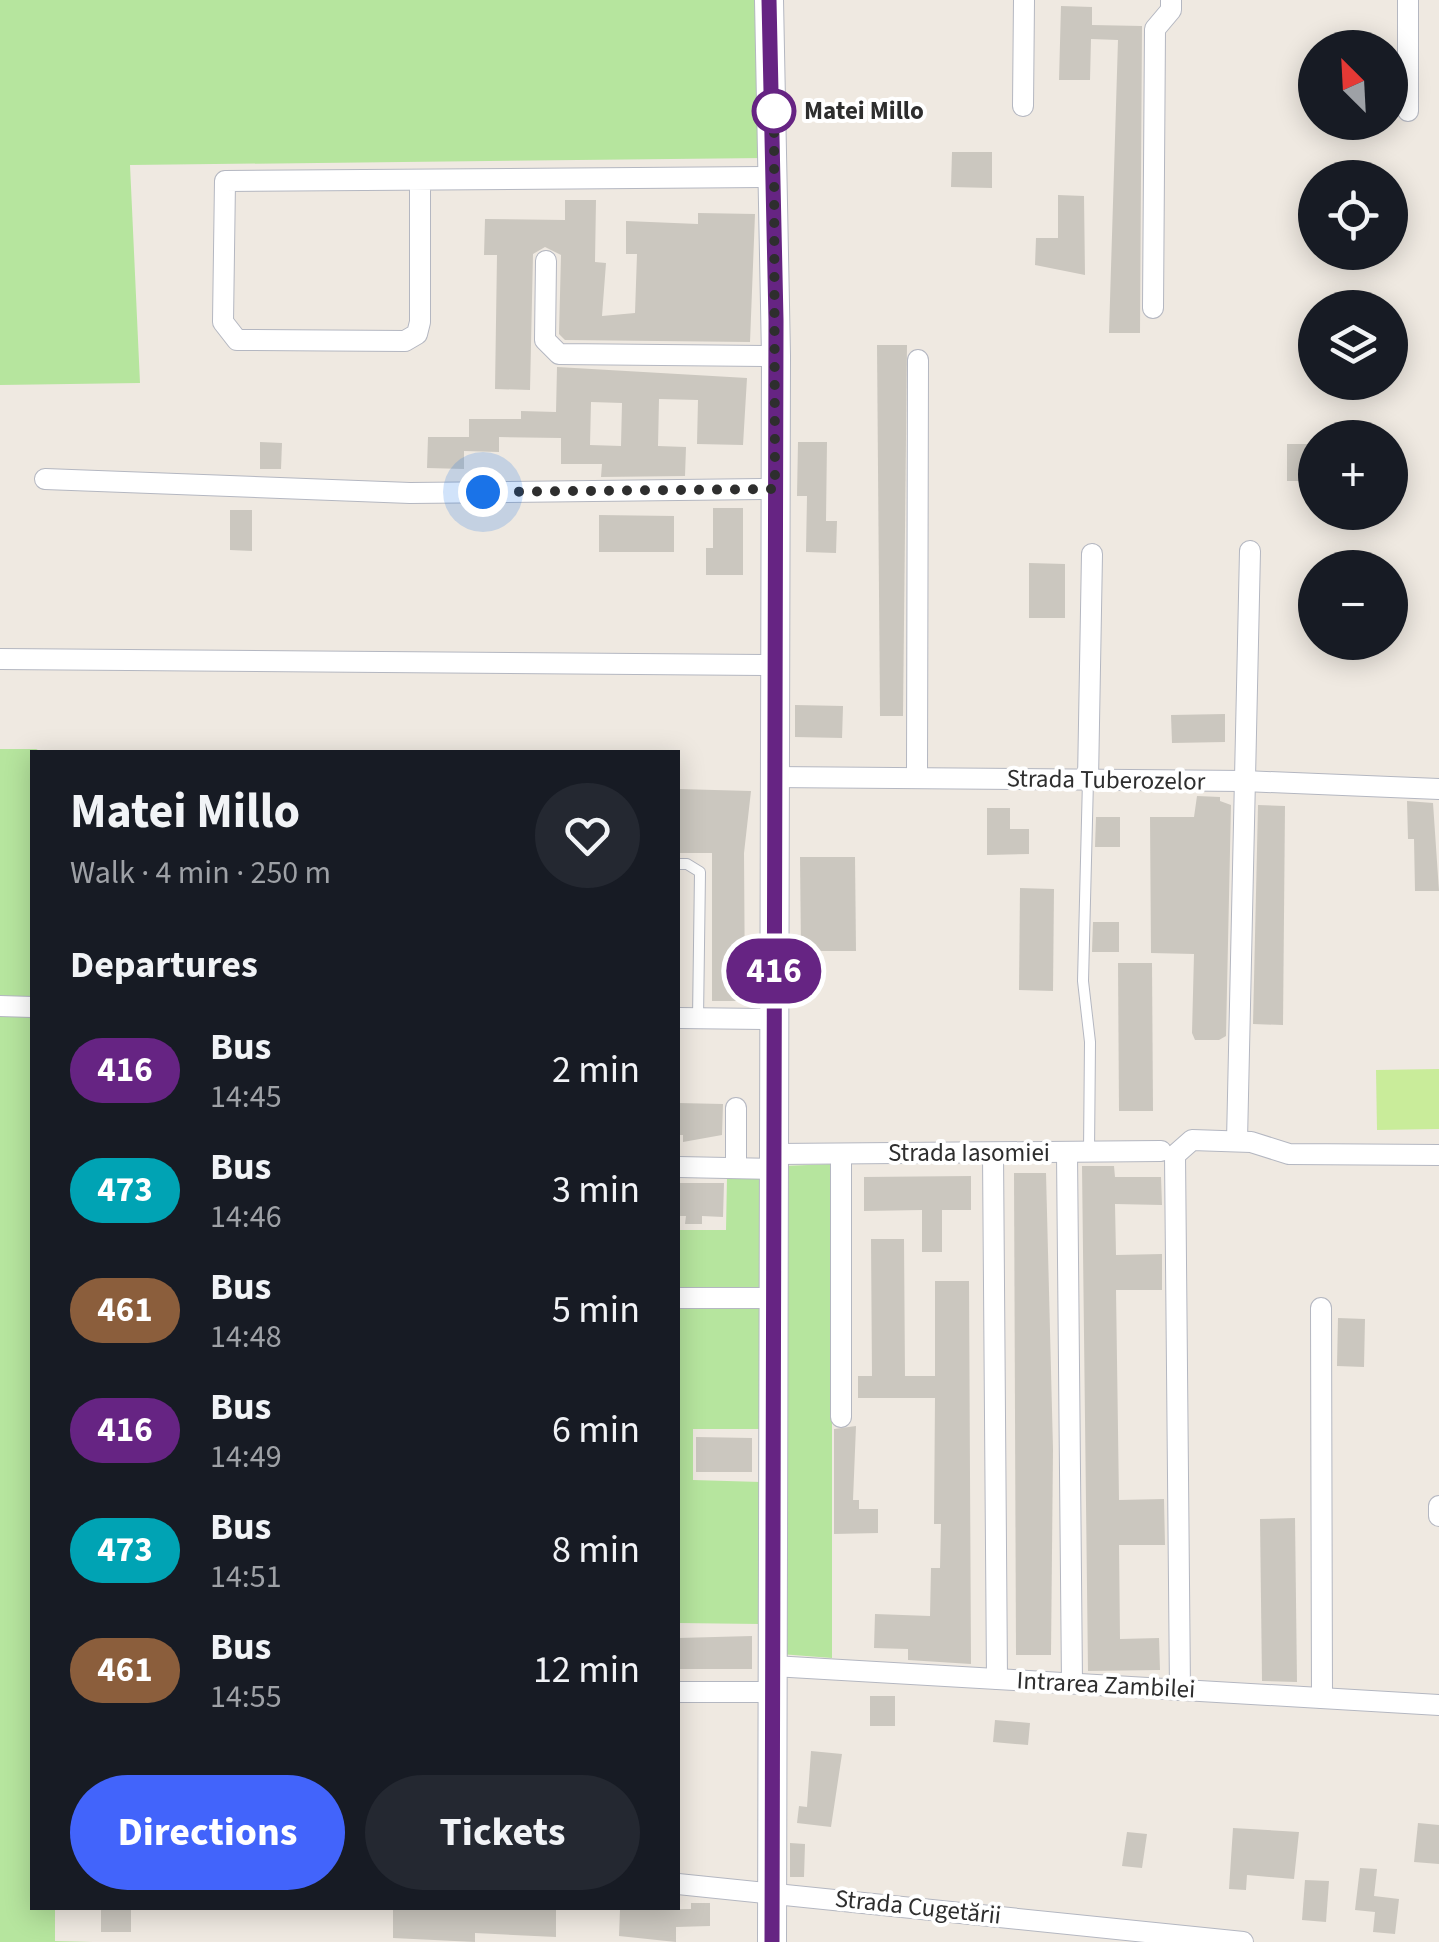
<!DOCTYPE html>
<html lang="en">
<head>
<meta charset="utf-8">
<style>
	body { margin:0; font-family:"Source Sans 3",sans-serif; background:#242831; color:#f1f3f6; height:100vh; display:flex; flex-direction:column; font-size:38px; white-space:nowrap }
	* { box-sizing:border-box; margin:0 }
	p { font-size:32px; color:#9ea1a6 }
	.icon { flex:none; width:55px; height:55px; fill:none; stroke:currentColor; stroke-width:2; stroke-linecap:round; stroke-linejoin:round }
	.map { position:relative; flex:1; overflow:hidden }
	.drawer { position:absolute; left:30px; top:750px; width:650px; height:1160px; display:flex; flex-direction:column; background:#171b24; border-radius:0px; box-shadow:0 5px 25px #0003 }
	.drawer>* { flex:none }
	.badge { padding:0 20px; border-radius:32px; font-size:35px; line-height:65px }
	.needle { width:65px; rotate:336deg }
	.controls { position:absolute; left:1298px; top:30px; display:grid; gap:20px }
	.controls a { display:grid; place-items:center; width:110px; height:110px; border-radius:50%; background:#171b24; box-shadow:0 5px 25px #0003; font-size:50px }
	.you { position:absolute; width:50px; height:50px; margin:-25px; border:8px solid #fff; border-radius:50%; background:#1a73e8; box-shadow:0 0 0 15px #1a73e833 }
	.map>.badge { position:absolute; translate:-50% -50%; box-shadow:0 0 0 5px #fff }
	h2 { padding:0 40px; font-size:38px; line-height:90px }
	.round { display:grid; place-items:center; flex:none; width:105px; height:105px; border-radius:52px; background:#242831 }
	.headline { display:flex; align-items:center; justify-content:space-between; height:170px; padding:0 40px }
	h1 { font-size:48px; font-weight:700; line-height:75px }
	.primary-button { display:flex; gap:20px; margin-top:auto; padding:20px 40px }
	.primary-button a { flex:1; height:115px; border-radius:60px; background:#4264fb; color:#fff; font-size:40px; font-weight:700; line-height:115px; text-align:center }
	.primary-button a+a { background:#242831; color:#f1f3f6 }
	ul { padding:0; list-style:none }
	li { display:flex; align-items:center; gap:30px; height:120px; padding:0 40px }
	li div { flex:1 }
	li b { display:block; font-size:38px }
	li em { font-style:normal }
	li .badge { min-width:110px; font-weight:700; text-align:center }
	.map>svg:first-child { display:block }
	.green { fill:#b6e59e }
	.pitch { fill:#c9ec9a }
	.building { fill:#cbc7bf; fill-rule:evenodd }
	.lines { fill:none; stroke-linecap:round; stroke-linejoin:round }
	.lane-casing { stroke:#b4b7c1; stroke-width:12 }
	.street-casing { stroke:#b4b7c1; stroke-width:22 }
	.secondary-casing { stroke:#b4b7c1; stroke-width:30 }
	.lane { stroke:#fff; stroke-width:10 }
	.street { stroke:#fff; stroke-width:20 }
	.secondary { stroke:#fff; stroke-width:28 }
	.line-casing { stroke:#fff; stroke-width:22 }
	.line { stroke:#662483; stroke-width:15 }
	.walk { stroke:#2e2e2e; stroke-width:10; stroke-dasharray:0 18 }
	.stop-dot { fill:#fff; stroke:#662483; stroke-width:5 }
	.labels { text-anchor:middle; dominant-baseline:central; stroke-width:8; stroke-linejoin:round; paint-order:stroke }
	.stop-label { font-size:25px; font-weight:bold; fill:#2e2e2e; stroke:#fff; text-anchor:start }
	.street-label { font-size:25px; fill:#2e2e2e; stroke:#fff }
</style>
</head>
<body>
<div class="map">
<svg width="1439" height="1942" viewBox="0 0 1439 1942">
	<rect width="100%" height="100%" fill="#efe9e1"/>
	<g class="green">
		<polygon points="0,0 757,0 764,158 130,165 140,383 0,385"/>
		<polygon points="0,749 38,749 32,752 32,1908 55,1908 55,1941 93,1942 0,1942"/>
		<polygon points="832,1164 832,1658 780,1654 784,1166"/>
		<polygon points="727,1177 762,1177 759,1429 693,1429 693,1480 761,1482 760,1624 678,1623 678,1230 726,1230"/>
	</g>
	<polygon class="pitch" points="1439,1069 1439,1129 1377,1130 1376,1070"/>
	<g class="building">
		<polygon points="1061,6 1092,7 1092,25 1142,26 1140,333 1109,333 1118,40 1091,39 1090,80 1059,80"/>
		<polygon points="952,152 992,152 992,188 951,187"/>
		<polygon points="1058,195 1084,196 1085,275 1035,265 1036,238 1058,238"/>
		<polygon points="565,200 596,200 595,262 606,263 602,316 635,313 637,254 626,254 626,221 698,224 698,213 755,214 750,342 565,340 559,334 561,255 545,247 533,254 530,390 495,389 497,255 484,255 485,219 565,220"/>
		<polygon points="877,345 907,345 903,716 880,716"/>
		<path d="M 557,367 L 747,378 L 743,445 L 697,444 L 698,400 L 659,399 L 658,446 L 686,447 L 685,476 L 601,477 L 602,464 L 561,464 L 561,438 L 499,437 L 499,452 L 464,451 L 464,469 L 427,468 L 428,437 L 469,437 L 469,419 L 521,419 L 521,411 L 556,412 ZM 591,402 L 622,403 L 621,446 L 590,445 Z"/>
		<polygon points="260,442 282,443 281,469 260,469"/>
		<polygon points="798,442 827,442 826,521 837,521 836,553 806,552 807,496 797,496"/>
		<rect x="1287" y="444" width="28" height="37"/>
		<polygon points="713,508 743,508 743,575 706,575 706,548 713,548"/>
		<polygon points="230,510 252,510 252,551 230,550"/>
		<polygon points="599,515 674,516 674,552 599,552"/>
		<polygon points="1029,563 1065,564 1065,618 1029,618"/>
		<polygon points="795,705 843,706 842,738 795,737"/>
		<polygon points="1225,714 1225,742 1172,743 1171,715"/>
		<polygon points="678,789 751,791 744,853 745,1001 712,1001 712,853 678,853"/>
		<polygon points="1197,796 1220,797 1220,801 1231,805 1226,1036 1219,1040 1195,1040 1192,1033 1194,954 1151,953 1150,817 1194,817"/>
		<polygon points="1407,801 1433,803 1439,891 1415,891 1414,839 1408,839"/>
		<polygon points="1258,805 1285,806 1283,1025 1253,1024"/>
		<polygon points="987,808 1010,808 1010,829 1029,829 1029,854 987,855"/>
		<polygon points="1096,817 1120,817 1120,847 1095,847"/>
		<polygon points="800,857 855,857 856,951 801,951"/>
		<polygon points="1020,888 1054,889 1053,991 1019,990"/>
		<polygon points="1093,922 1119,922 1119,952 1092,952"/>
		<polygon points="1118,963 1152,963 1153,1111 1119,1111"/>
		<polygon points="678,1103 723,1104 722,1135 683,1142 683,1135 678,1135"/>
		<polygon points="1082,1166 1114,1166 1115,1177 1161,1177 1162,1205 1115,1204 1116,1255 1162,1254 1162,1290 1116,1290 1119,1500 1164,1499 1165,1545 1119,1545 1120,1639 1159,1638 1160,1670 1088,1671"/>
		<polygon points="1014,1173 1046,1173 1053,1449 1051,1655 1016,1655"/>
		<polygon points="971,1176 971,1210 942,1210 942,1252 922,1252 922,1210 864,1211 864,1177"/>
		<polygon points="678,1183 724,1183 723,1217 702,1216 702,1224 685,1224 686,1216 678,1216"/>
		<polygon points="871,1239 904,1239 905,1376 935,1376 935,1281 969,1281 971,1664 908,1660 908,1649 874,1648 875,1614 930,1616 931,1568 940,1568 941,1524 934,1524 935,1398 858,1398 858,1376 872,1376"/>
		<polygon points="1338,1318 1365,1319 1364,1367 1337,1366"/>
		<polygon points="856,1426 853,1500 859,1500 859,1509 878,1509 878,1533 834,1534 834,1429"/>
		<polygon points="696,1437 752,1438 752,1472 696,1472"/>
		<polygon points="1295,1518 1297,1682 1262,1681 1260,1519"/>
		<polygon points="752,1636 752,1669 678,1669 678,1638"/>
		<rect x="870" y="1696" width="25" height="30"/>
		<polygon points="995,1720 1030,1723 1028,1745 993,1742"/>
		<polygon points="811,1751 842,1754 831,1827 797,1823 799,1806 807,1807"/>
		<polygon points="1418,1823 1439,1825 1439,1864 1414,1862"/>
		<polygon points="1233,1828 1299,1832 1294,1879 1247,1875 1246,1890 1229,1889"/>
		<polygon points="1127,1832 1147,1834 1142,1868 1122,1866"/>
		<polygon points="790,1843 805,1844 804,1877 790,1877"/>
		<polygon points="1360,1868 1377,1869 1374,1896 1399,1899 1395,1934 1373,1932 1375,1912 1355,1910"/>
		<polygon points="1305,1880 1329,1881 1326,1922 1302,1920"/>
		<polygon points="691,1903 710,1903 710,1926 676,1927 676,1942 619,1936 620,1910 691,1909"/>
		<rect x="101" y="1908" width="30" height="24"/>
		<polygon points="393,1908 556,1908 556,1937 475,1933 475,1942 393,1938"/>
	</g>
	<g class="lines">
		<g class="lane-casing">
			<g id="lane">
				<polyline points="1088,780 1083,981 1090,1042 1089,1152"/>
				<polyline points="678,864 687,864 700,872 698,1018"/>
			</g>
		</g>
		<g class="street-casing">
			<g id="street">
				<polyline points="1023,106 1024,0"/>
				<polyline points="1408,111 1408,0"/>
				<polyline points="420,180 420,322 417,334 405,341 237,340 223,322 225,181 775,177"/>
				<polyline points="546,261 545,340 559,354 776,356"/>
				<polyline points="1153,308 1155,29 1171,10 1171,0"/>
				<polyline points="45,479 410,493 775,489"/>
				<polyline points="0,659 774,665"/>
				<polyline points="772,777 1244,781 1439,789"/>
				<polyline points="917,778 918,360"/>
				<polyline points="1088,780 1092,554"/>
				<polyline points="0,1006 32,1007"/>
				<polyline points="678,1018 774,1019"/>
				<polyline points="1237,1141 1250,551"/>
				<polyline points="993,1153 997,1679"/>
				<polyline points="1067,1153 1072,1683"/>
				<polyline points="776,1154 1161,1151"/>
				<polyline points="841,1154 841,1417"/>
				<polyline points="678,1167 776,1169"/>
				<polyline points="736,1168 736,1108"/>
				<polyline points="678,1298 776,1298"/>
				<polyline points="1321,1308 1322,1698"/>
				<polyline points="1439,1506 1439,1516"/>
				<polyline points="773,1666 1439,1705"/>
				<polyline points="1180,1690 1175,1155 1192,1140 1251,1142 1289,1154 1439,1155"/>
				<polyline points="678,1692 773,1692"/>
				<polyline points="678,1884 1243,1942"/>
			</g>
		</g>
		<g class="secondary-casing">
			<polyline id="secondary" points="769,0 776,356 772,1942"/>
		</g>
		<use href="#lane" class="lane"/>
		<use href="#street" class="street"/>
		<use href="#secondary" class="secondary"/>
	</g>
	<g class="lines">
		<g class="line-casing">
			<polyline id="line" points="769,0 776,320 772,1942"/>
		</g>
		<use href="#line" class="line"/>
		<polyline class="walk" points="483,492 775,489 774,111"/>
	</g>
	<circle class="stop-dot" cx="774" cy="111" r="20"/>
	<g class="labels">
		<g class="stop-label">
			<text x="804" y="111">Matei Millo</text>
		</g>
		<g class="street-label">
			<text transform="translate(1106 780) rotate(1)">Strada Tuberozelor</text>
			<text x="969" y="1153">Strada Iasomiei</text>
			<text transform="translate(1106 1685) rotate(3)">Intrarea Zambilei</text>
			<text transform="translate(918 1907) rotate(6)">Strada Cugetării</text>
		</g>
	</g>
</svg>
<div class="controls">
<a><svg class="needle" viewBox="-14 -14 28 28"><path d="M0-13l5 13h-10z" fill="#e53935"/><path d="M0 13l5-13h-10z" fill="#9ea1a6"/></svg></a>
<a><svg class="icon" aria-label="locate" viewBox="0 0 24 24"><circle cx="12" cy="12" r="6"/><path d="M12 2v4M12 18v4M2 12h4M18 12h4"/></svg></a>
<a><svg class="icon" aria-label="layers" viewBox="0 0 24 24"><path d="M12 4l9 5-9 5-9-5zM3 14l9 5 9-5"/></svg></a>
<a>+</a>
<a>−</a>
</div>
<div class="you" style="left:483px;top:492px"></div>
<b class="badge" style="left:774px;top:971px;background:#662483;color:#fff">416</b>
<section class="drawer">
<div class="headline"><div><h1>Matei Millo</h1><p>Walk · 4 min · 250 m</p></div><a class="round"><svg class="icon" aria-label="heart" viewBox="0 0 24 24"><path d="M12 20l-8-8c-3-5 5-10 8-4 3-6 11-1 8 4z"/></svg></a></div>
<h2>Departures</h2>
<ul>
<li><span class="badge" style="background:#662483;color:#fff">416</span><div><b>Bus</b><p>14:45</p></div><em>2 min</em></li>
<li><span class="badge" style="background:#00a3b4;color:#fff">473</span><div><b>Bus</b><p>14:46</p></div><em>3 min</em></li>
<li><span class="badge" style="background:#8b5e3c;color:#fff">461</span><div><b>Bus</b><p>14:48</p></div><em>5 min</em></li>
<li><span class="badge" style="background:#662483;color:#fff">416</span><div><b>Bus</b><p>14:49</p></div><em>6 min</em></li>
<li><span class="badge" style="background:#00a3b4;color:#fff">473</span><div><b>Bus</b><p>14:51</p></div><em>8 min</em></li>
<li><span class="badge" style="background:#8b5e3c;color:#fff">461</span><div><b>Bus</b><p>14:55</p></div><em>12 min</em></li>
</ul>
<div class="primary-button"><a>Directions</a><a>Tickets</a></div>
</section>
</div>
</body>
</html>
